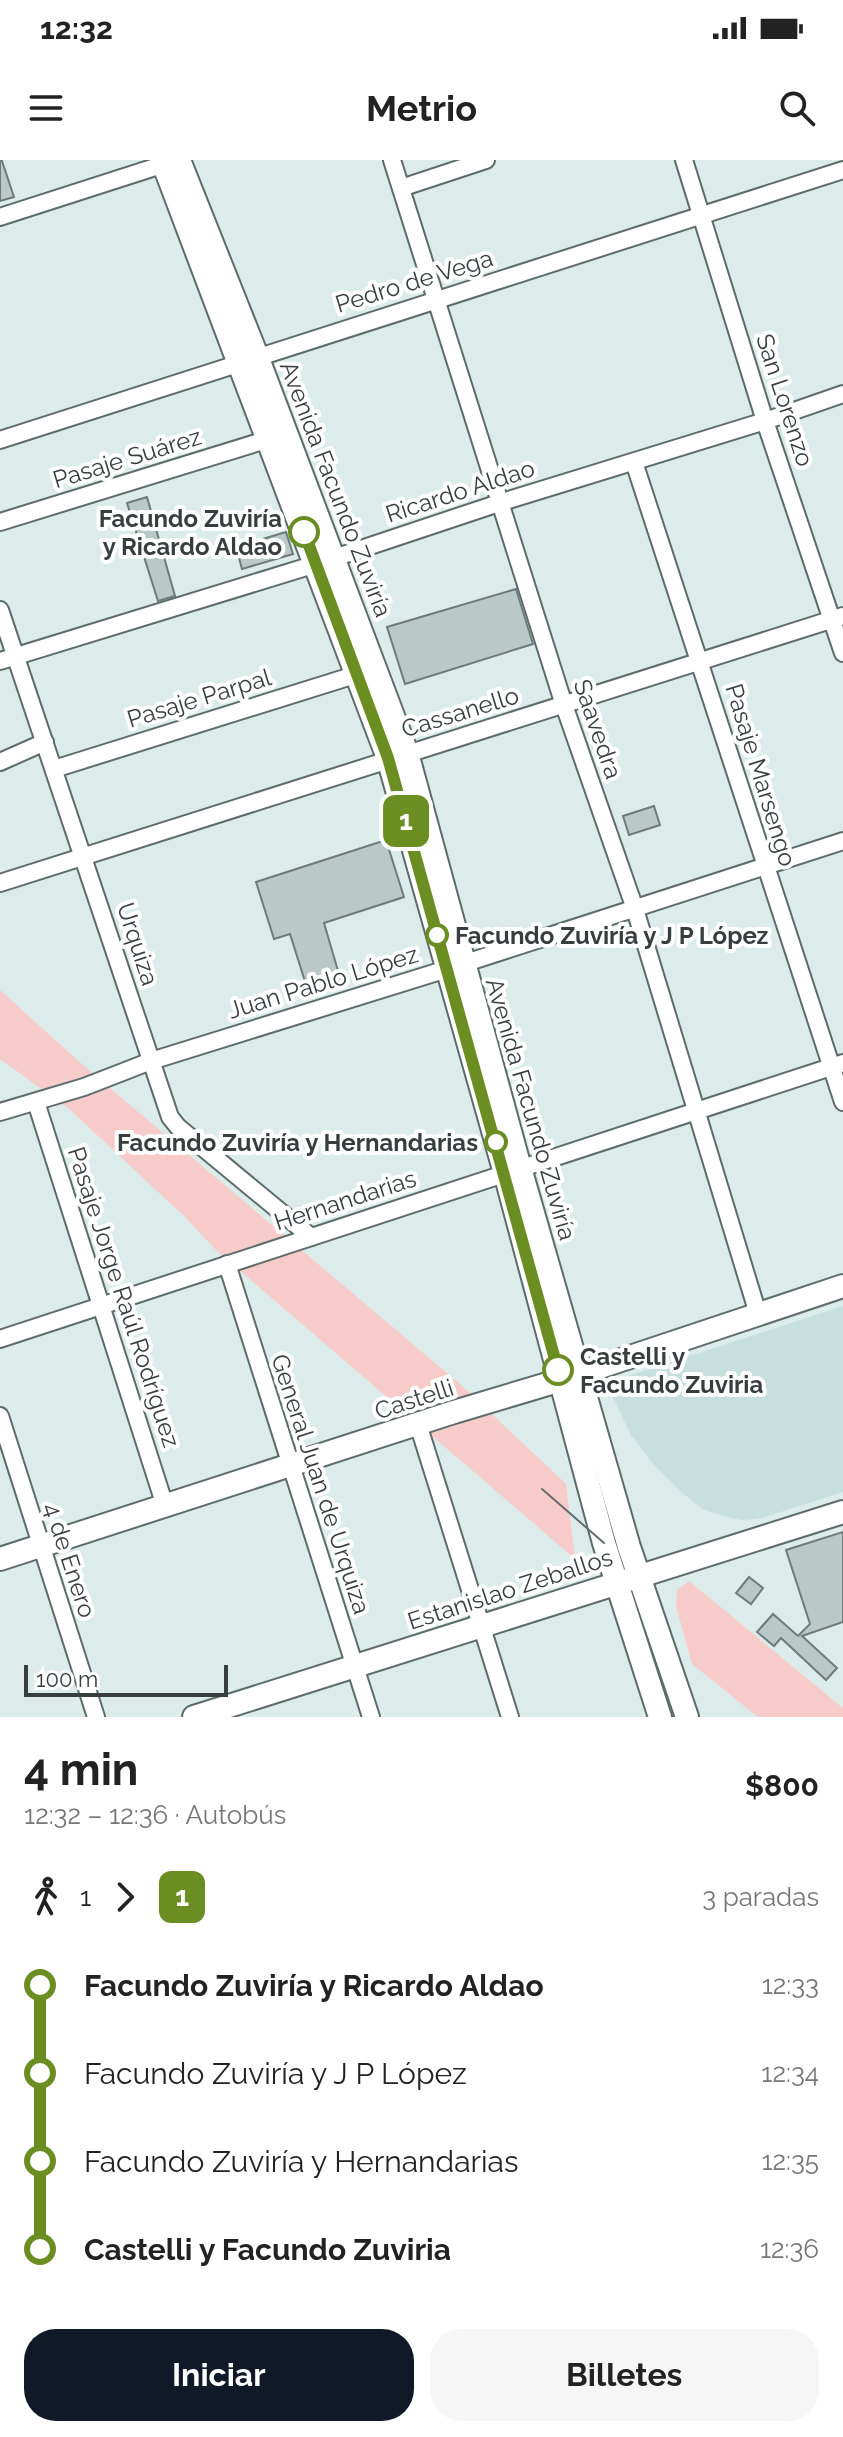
<!DOCTYPE html>
<html lang="es">
<head>
<meta charset="utf-8">
<style>
	body { margin:0; font-family:Raleway,sans-serif; background:#f6f6f6; color:#222; height:100vh; display:flex; flex-direction:column; font-size:30px; white-space:nowrap }
	* { box-sizing:border-box; margin:0 }
	p { font-size:26px; color:#767676 }
	.icon { flex:none; width:44px; height:44px; fill:none; stroke:currentColor; stroke-width:2; stroke-linecap:round; stroke-linejoin:round }
	.map { position:relative; height:1557px; overflow:hidden }
	.side { display:flex; flex-direction:column; background:#fff; flex:1 }
	.side>* { flex:none }
	.badge { padding:0 16px; border-radius:12px; font-size:28px; line-height:52px }
	.scale { position:absolute; left:24px; bottom:20px; width:204px; box-sizing:border-box; padding-left:8px; border:4px solid #383e3e; border-top:0; font-size:22px; line-height:28px; white-space:nowrap; color:#383e3e; -webkit-text-stroke:6px #fff; paint-order:stroke }
	.map>.badge { position:absolute; translate:-50% -50%; box-shadow:0 0 0 4px #fff }
	.legs { display:flex; align-items:center; gap:12px; height:88px; padding:0 24px; font-size:26px }
	.legs p { margin-inline-start:auto }
	.summary { display:flex; align-items:center; justify-content:space-between; height:136px; padding:0 24px }
	h1 { font-size:44px; font-weight:700; line-height:60px }
	.primary-button { display:flex; gap:16px; margin-top:auto; padding:16px 24px }
	.primary-button a { flex:1; height:92px; border-radius:32px; background:#111827; color:#fff; font-size:32px; font-weight:700; line-height:92px; text-align:center }
	.primary-button a+a { background:#f6f6f6; color:#222 }
	ul { padding:0 24px; list-style:none }
	li { display:flex; align-items:center; gap:28px; height:88px; font-size:30px }
	li i { display:grid; place-items:center; width:12px; height:100%; margin:0 10px; background:currentColor }
	li i::after { content:''; width:20px; height:20px; margin:-10px; border:6px solid; border-radius:50%; background:#fff }
	li p { margin-inline-start:auto }
	li:first-child i { background:linear-gradient(#0000 50%,currentColor 0) }
	li:last-child i { background:linear-gradient(currentColor 50%,#0000 0) }
	.status { display:flex; justify-content:space-between; align-items:center; height:56px; padding:0 40px; background:#fff; direction:ltr }
	.status svg { height:22px; fill:currentColor }
	header { display:flex; justify-content:space-between; align-items:center; height:104px; padding:0 24px; background:#fff; font-size:36px; font-weight:700 }
	.map>svg:first-child { display:block }
	.built { fill:#c7e0de }
	.green { fill:#f8cbcb }
	.building { fill:#b9c9c7; stroke:#6d7c7b; stroke-width:2 }
	.lines { fill:none; stroke-linecap:round; stroke-linejoin:round }
	.street-casing { stroke:#5d6c6a; stroke-width:20 }
	.secondary-casing { stroke:#5d6c6a; stroke-width:26 }
	.street { stroke:#fff; stroke-width:16 }
	.secondary { stroke:#fff; stroke-width:22 }
	.tram { stroke:#656e6e; stroke-width:2 }
	.line-1-casing { stroke:#fff; stroke-width:18 }
	.line-1 { stroke:#6b8e23; stroke-width:12 }
	.stop-1-dot { fill:#fff; stroke:#6b8e23; stroke-width:4 }
	.labels { text-anchor:middle; dominant-baseline:central; stroke-width:8; stroke-linejoin:round; paint-order:stroke }
	.street-label { font-size:24px; fill:#383e3e; stroke:#fff }
	.stop-label { font-size:24px; font-weight:bold; fill:#383e3e; stroke:#fff; text-anchor:end }
</style>
</head>
<body>
<div class="status"><b>12:32</b><svg viewBox="0 0 49 12"><path d="M0 12V9h3v3zM5 12V6h3v6zM10 12V3h3v9zM15 12V0h3v12zM26 1h20v11H26zM47 4h2v5h-2z"/></svg></div>
<header><svg class="icon" aria-label="menu" viewBox="0 0 24 24"><path d="M4 6h16M4 12h16M4 18h16"/></svg>Metrio<svg class="icon" aria-label="search" viewBox="0 0 24 24"><circle cx="10" cy="10" r="6"/><path d="M15 15l6 6"/></svg></header>
<div class="map">
<svg width="843" height="1557" viewBox="0 0 843 1557">
	<rect width="100%" height="100%" fill="#dbecea"/>
	<polygon class="built" points="843,1146 843,1332 759,1359 741,1360 720,1355 702,1349 684,1334 653,1304 631,1275 611,1233 619,1219"/>
	<g class="green">
		<polygon points="0,830 85,907 460,1224 566,1324 575,1399 217,1091 184,1056 68,948 0,899"/>
		<polygon points="689,1421 843,1548 843,1557 758,1557 692,1504 676,1446 677,1430"/>
	</g>
	<g class="building">
		<polygon points="0,1 2,1 14,37 0,41"/>
		<polygon points="147,337 175,436 158,441 127,343"/>
		<polygon points="286,372 293,394 242,409 236,387"/>
		<polygon points="516,429 533,484 405,524 387,467"/>
		<polygon points="654,646 660,665 629,675 623,656"/>
		<polygon points="386,680 404,737 324,763 341,821 308,831 290,774 274,779 256,722"/>
		<polygon points="843,1372 843,1462 802,1476 837,1508 826,1520 781,1478 774,1486 757,1472 773,1454 798,1476 810,1464 786,1390"/>
		<polygon points="749,1417 763,1428 751,1444 736,1433"/>
	</g>
	<g class="lines">
		<g class="street-casing">
			<g id="street">
				<polyline points="392,0 564,545 634,746 758,1154"/>
				<polyline points="684,0 765,261 843,493"/>
				<polyline points="401,28 486,0"/>
				<polyline points="0,57 171,2"/>
				<polyline points="0,280 843,10"/>
				<polyline points="634,302 843,942"/>
				<polyline points="0,362 269,279"/>
				<polyline points="0,450 170,957 178,967 311,1077"/>
				<polyline points="0,501 316,404 499,343 765,261 843,234"/>
				<polyline points="0,602 45,582"/>
				<polyline points="54,609 358,514"/>
				<polyline points="0,723 843,456"/>
				<polyline points="36,942 165,1346"/>
				<polyline points="0,952 84,927 151,901 447,809 843,681"/>
				<polyline points="227,1104 371,1557"/>
				<polyline points="0,1179 843,903"/>
				<polyline points="0,1256 96,1557"/>
				<polyline points="418,1264 510,1557"/>
			</g>
		</g>
		<g class="secondary-casing">
			<g id="secondary">
				<polyline points="162,0 388,598 505,1013 604,1383 660,1557"/>
				<polyline points="179,0 257,196 407,593 520,1008 629,1387 687,1557"/>
				<polyline points="0,1399 454,1252 561,1220 843,1126"/>
				<polyline points="194,1557 843,1352"/>
			</g>
		</g>
		<use href="#street" class="street"/>
		<use href="#secondary" class="secondary"/>
		<polyline class="tram" points="542,1329 604,1383"/>
	</g>
	<g class="lines">
		<g class="line-1-casing">
			<polyline id="line-1" points="304,372 388,598 558,1210"/>
		</g>
		<use href="#line-1" class="line-1"/>
	</g>
	<g class="stop-1-dot">
		<circle cx="304" cy="372" r="14"/>
		<circle cx="437" cy="775" r="10"/>
		<circle cx="496" cy="982" r="10"/>
		<circle cx="558" cy="1210" r="14"/>
	</g>
	<g class="labels">
		<g class="street-label">
			<text transform="translate(414 121) rotate(-17)">Pedro de Vega</text>
			<text transform="translate(785 240) rotate(72)">San Lorenzo</text>
			<text transform="translate(127 298) rotate(-17)">Pasaje Suárez</text>
			<text transform="translate(336 329) rotate(69)">Avenida Facundo Zuviría</text>
			<text transform="translate(460 331) rotate(-18)">Ricardo Aldao</text>
			<text transform="translate(199 538) rotate(-17)">Pasaje Parpal</text>
			<text transform="translate(460 552) rotate(-17)">Cassanello</text>
			<text transform="translate(598 569) rotate(71)">Saavedra</text>
			<text transform="translate(761 615) rotate(73)">Pasaje Marsengo</text>
			<text transform="translate(138 784) rotate(72)">Urquiza</text>
			<text transform="translate(323 822) rotate(-17)">Juan Pablo López</text>
			<text transform="translate(531 949) rotate(74)">Avenida Facundo Zuviría</text>
			<text transform="translate(345 1040) rotate(-18)">Hernandarias</text>
			<text transform="translate(124 1137) rotate(72)">Pasaje Jorge Raúl Rodríguez</text>
			<text transform="translate(414 1239) rotate(-18)">Castelli</text>
			<text transform="translate(321 1324) rotate(72)">General Juan de Urquiza</text>
			<text transform="translate(70 1400) rotate(72)">4 de Enero</text>
			<text transform="translate(510 1429) rotate(-18)">Estanislao Zeballos</text>
		</g>
		<g class="stop-label">
			<text x="282" y="358">Facundo Zuviría<tspan x="282" dy="28">y Ricardo Aldao</tspan></text>
			<text x="455" y="775" text-anchor="start">Facundo Zuviría y J P López</text>
			<text x="478" y="982">Facundo Zuviría y Hernandarias</text>
			<text x="580" y="1196" text-anchor="start">Castelli y<tspan x="580" dy="28">Facundo Zuviria</tspan></text>
		</g>
	</g>
</svg>
<div class="scale">100 m</div>
<b class="badge" style="left:406px;top:661px;background:#6b8e23;color:#fff">1</b>
</div>
<section class="side">
<div class="summary"><div><h1>4 min</h1><p>12:32 – 12:36 · Autobús</p></div><b>$800</b></div>
<div class="legs"><svg class="icon" aria-label="walk" viewBox="0 0 24 24"><circle cx="13" cy="4" r="2"/><path d="M13 8l-2 6 4 7M11 14l-3 7M7 12l3-4h3l4 4"/></svg>1<svg class="icon" aria-label="forward" viewBox="0 0 24 24"><path d="M9 5l7 7-7 7"/></svg><b class="badge" style="background:#6b8e23;color:#fff">1</b><p>3 paradas</p></div>
<ul>
<li><i style="color:#6b8e23"></i><b>Facundo Zuviría y Ricardo Aldao</b><p>12:33</p></li>
<li><i style="color:#6b8e23"></i><span>Facundo Zuviría y J P López</span><p>12:34</p></li>
<li><i style="color:#6b8e23"></i><span>Facundo Zuviría y Hernandarias</span><p>12:35</p></li>
<li><i style="color:#6b8e23"></i><b>Castelli y Facundo Zuviria</b><p>12:36</p></li>
</ul>
<div class="primary-button"><a>Iniciar</a><a>Billetes</a></div>
</section>
</body>
</html>
